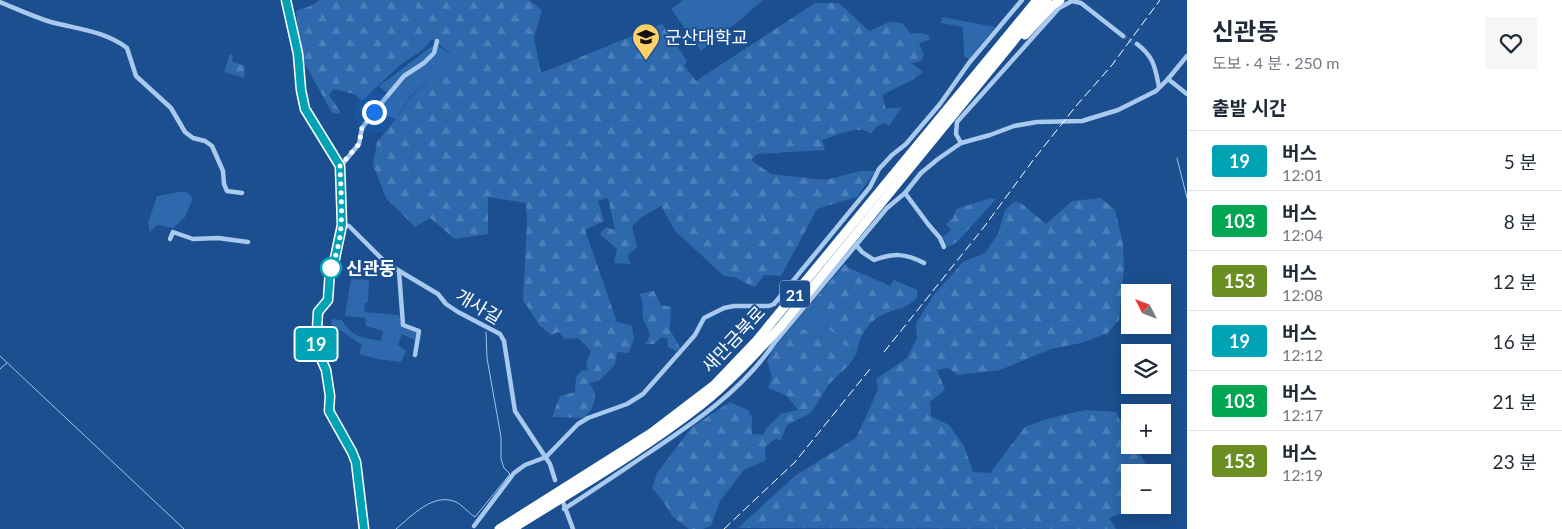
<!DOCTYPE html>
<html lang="ko">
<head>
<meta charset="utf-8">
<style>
	body { margin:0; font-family:Lato,"Noto Sans KR",sans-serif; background:#f6f6f7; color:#1f2937; height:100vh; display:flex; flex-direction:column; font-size:19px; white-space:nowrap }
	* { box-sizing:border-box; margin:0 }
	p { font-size:16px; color:#747a83 }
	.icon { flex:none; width:28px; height:28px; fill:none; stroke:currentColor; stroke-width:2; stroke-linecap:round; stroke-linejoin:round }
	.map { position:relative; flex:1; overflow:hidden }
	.sheet { display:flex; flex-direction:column; background:#fff; width:375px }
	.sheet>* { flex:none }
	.badge { padding:0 10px; border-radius:4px; font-size:18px; line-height:32px }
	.needle { width:32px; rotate:312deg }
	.fabs { position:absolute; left:1121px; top:284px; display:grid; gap:10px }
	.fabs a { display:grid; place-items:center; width:50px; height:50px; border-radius:0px; background:#fff; box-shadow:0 2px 12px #0003; font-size:25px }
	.you { position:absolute; width:25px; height:25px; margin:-12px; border:4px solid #fff; border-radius:50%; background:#1a73e8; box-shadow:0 0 0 8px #1a73e833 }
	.map>.badge { position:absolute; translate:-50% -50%; box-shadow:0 0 0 2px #fff }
	h2 { padding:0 25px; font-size:19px; line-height:45px }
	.round { display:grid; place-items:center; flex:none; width:52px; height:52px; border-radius:0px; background:#f6f6f7 }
	.headline { display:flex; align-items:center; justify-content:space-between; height:85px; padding:0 25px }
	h1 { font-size:24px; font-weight:700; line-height:38px }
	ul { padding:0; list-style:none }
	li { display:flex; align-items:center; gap:15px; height:60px; padding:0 25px; border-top:1px solid #e0e1e3 }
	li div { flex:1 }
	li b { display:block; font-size:19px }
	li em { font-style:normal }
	li .badge { min-width:55px; font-weight:700; text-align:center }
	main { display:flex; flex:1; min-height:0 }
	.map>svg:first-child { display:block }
	.green { fill:#2e69ad }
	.forest { fill:url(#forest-firs) }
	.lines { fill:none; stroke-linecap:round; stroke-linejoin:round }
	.stream { stroke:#9cc4f0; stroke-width:1 }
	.street-tunnel { stroke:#3d69a0; stroke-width:4.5; stroke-dasharray:4.5 2; stroke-linecap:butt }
	.street { stroke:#a9c9ee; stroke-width:4.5 }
	.highway { stroke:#fff; stroke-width:9 }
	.rail { stroke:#fff; stroke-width:1; stroke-dasharray:9 4; stroke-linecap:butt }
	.line-casing { stroke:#fff; stroke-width:11 }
	.line { stroke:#00a3b4; stroke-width:8 }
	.walk { stroke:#fff; stroke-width:5; stroke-dasharray:0 9 }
	.stop-dot { fill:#fff; stroke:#00a3b4; stroke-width:2.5 }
	.labels { text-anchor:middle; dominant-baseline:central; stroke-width:4; stroke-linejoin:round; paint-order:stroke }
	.shield { fill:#1b4f8f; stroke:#bbcadd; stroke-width:1 }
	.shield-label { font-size:16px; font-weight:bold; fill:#fff }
	.poi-label { font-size:18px; fill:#fff; stroke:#1b4f8f; text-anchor:start }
	.stop-label { font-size:18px; font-weight:bold; fill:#fff; stroke:#1b4f8f; text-anchor:start }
	.street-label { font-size:18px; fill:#fff; stroke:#1b4f8f }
</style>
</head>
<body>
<main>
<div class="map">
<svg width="1187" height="529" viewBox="0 0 1187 529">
	<defs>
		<pattern id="forest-firs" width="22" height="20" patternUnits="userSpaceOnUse" patternTransform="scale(1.25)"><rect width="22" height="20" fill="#2e69ad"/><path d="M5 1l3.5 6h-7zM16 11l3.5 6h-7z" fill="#4d80b9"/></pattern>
	</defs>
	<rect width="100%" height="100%" fill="#1b4f8f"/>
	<g class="green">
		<polygon points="683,0 763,0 741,19 701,51 671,9"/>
		<polygon points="942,17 995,27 969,59 964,56 963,27 941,23"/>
		<path d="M 435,44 C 431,61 401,81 387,93 L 379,86 Z"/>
		<path d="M 438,46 L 453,55 L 409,98 L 396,119 L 378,112 C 387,100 395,88 405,78 C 418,65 431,65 438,46 Z"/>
		<polygon points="180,192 187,192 193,198 185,217 173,228 157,225 150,232 148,223 157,196"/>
		<path d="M 351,279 L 369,280 L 368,302 L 365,303 L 364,312 L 399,315 L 402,327 L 417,332 L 415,340 L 402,334 L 398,345 L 406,351 L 401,362 L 377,359 L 359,354 L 362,345 L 331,324 L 332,319 L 342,320 C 353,338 361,337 381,341 L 383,331 L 366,326 L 365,318 L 345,316 Z"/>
		<path d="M 814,300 L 827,308 L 824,320 C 831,334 844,344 857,353 L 849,365 L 833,350 L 824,335 L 780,347 L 771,355 L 768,364 L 767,361 L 773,349 Z"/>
	</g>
	<g class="forest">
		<path d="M 320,0 L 529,0 L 542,10 L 534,38 L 541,73 L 662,24 L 687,61 L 684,65 L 696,81 L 815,3 L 839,3 L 869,31 L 889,22 L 902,23 L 911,34 L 920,33 L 928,35 L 930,39 L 919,44 L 924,55 L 921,61 L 911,63 L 923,72 L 912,80 L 882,95 L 886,109 L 902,107 L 889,126 L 884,123 L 876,127 L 871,134 C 860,123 835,136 822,140 L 825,150 L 757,154 L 751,160 L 771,174 L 826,180 L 860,171 L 875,171 L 857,197 L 817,209 L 781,276 L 764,275 L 756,286 L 753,287 L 734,277 L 724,276 L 675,231 L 661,206 L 642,217 L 632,226 L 637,247 L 627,256 L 631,264 L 614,263 L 617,249 L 600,234 L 606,227 L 615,230 L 608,198 L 598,201 L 604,221 L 585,230 L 617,322 L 632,326 L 634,338 L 629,353 L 617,352 L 615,365 L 599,381 L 589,383 C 591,386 594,390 595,394 C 596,402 590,415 583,418 L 552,417 L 560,396 L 575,392 L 576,377 L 582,370 L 588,371 L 586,363 L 591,351 L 578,338 L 564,339 L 559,332 L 551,335 L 540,326 L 523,300 L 527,222 L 526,203 L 488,197 L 488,234 L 455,239 L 430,218 L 415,227 L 386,198 L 373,165 L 377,142 L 399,115 L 409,99 L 453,55 L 432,39 L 425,48 L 399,66 L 362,101 L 354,94 L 334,89 L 329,95 L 340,111 L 340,114 L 332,113 L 308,69 C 294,55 299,29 296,11 L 313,5 Z"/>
		<polygon points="230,54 233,55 232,61 245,66 244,78 224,72"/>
		<polygon points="991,198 996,199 957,242 947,247 943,237 951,230 946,224 953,218 956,209"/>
		<polygon points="1101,198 1115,210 1123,243 1124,269 1119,320 1108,333 1081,343 1051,349 1000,370 958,375 948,368 937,370 945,390 930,402 931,416 949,425 964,446 973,472 990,473 1025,427 1047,419 1085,410 1116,412 1120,420 1129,418 1125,427 1130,436 1130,445 1135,445 1150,472 1130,472 1130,505 1139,505 1131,510 1109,518 1116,529 738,528 796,475 856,438 878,390 876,379 907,358 917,338 916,323 934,295 963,262 985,253 998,234 1005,210 1014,202 1021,203 1046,224 1072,201"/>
		<path d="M 845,264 L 849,268 L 890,286 L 894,280 L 917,290 L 917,298 C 902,312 897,307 882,315 C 868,322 858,338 857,353 L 842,343 L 832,342 L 836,335 L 824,325 L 824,320 L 827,308 L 814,300 Z"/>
		<path d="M 654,291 L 661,305 L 671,307 L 670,330 L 680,348 L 676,351 L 668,347 L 667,338 L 662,337 L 654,344 L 645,344 C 648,340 650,337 649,332 C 648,327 644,323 643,317 C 641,305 646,307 639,294 Z"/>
		<path d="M 802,329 L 824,335 L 833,350 L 849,365 L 829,384 L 811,413 L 787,425 L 781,440 L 775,439 L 765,447 L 766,460 L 744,470 L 720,501 L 711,526 L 703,529 L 689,529 L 672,516 L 663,501 L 652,488 L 657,473 L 692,427 L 730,402 L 748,410 L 752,418 L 752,434 L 763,435 C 766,426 774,423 780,414 L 798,410 L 787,396 L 768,388 L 772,377 L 768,364 L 771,355 L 796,332 Z"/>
	</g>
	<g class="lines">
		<g class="stream">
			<polyline points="1177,158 1187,198"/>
			<polyline points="0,356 184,529"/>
			<polyline points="0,369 7,363"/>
			<path d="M 396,529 C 412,516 433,492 456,502 C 462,505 469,513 475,517 L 510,474 L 504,468 L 501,459 L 501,437 L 487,358 L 486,332"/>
		</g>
		<polyline class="street-tunnel" points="1123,36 1137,44"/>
		<g class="street">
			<polyline points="287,0 298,54 301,90 305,109 340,167 342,225 334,263 330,270 328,300 318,312 316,347 326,370 330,396 329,411 356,462 365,529"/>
			<path d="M 0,2 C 17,9 34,17 51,22 C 77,29 105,31 127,48 L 136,76 L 171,108 L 185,132 L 193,138 L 205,141 L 212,146 L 223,171 L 224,184 L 227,191 L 242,193"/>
			<path d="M 1137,44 C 1154,57 1155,67 1159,87"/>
			<polyline points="1168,79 1187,94"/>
			<polyline points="961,143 956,134 957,122 1059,8 1072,1 1081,3 1123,36"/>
			<polyline points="340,167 359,144 362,128 374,112 404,76 424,63 434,53 437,41"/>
			<polyline points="905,193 928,224 940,238 944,247"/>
			<polyline points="342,225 349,226 386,263 438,294 446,304 458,312 500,334 504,341 515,411 550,464 555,480"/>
			<polyline points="170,239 173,232 193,239 218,238 248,242"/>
			<path d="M 856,245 L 862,252 L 874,260 C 894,253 905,253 924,263"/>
			<polyline points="399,271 403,325 419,331 415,355"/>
			<polyline points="563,502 573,529"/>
			<path d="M 564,509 C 592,491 620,472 647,454 C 695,422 743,390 775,342 L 887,208 L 905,193 L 921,173 L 938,159 L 961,143 L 990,135 L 1014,126 L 1037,122 L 1082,121 L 1118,110 L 1156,91 L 1168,79 L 1187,56"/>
			<polyline points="474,526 514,473 525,465 546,457 578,424 588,418 627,404 643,394 695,335 704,318 724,308 734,306 769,306 774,304 870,187 879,169 892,155 906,144 940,104 969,63 1022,0"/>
		</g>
		<g class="highway">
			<polyline points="1025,35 1052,6 1060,0"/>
			<polyline points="499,529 651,433 714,385 757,340 1037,0"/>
			<path d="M 512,529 C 576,489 642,451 701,405 C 730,382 755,354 780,327 L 1047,0"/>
		</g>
		<g class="rail">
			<polyline points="884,352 984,227 1034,159 1076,106 1112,65 1160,0"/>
			<polyline points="724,529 795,462 870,369"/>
		</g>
	</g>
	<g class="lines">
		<g class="line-casing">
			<polyline id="line" points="286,0 298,54 301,90 305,109 340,166 342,225 334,263 330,270 328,300 318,312 316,347 326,370 330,396 329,411 352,452 356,462 364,529"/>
		</g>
		<use href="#line" class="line"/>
		<path class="walk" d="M 331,268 L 330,270 C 346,237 341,201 340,166 L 359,144 L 362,128 L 374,112"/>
	</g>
	<defs>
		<g id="university-pin" transform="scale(1.4375)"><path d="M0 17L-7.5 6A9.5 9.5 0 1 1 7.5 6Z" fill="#ffd166" stroke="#1b4f8f"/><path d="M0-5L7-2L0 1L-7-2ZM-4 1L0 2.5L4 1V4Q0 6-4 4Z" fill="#111"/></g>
	</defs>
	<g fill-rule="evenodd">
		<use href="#university-pin" x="646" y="37"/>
	</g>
	<circle class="stop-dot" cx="331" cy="268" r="10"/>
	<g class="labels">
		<rect class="shield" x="780" y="280.5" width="30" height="27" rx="4"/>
		<g class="shield-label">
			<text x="795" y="294">21</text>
		</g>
		<g class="poi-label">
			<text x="665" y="37">군산대학교</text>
		</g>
		<g class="stop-label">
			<text x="346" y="268">신관동</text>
		</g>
		<g class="street-label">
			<text transform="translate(479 306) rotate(31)">개사길</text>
			<text transform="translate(733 339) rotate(-47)">새만금북로</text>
		</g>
	</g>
</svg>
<div class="fabs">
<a><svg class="needle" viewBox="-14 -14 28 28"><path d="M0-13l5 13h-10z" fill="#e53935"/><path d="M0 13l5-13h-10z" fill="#747a83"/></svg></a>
<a><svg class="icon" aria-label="layers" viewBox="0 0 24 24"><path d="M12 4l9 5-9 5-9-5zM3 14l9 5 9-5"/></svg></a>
<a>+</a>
<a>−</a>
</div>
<div class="you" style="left:374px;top:112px"></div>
<b class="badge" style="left:316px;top:344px;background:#00a3b4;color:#fff">19</b>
</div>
<section class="sheet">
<div class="headline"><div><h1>신관동</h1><p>도보 · 4 분 · 250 m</p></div><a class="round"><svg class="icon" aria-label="heart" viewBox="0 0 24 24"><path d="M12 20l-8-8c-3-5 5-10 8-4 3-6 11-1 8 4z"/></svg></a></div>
<h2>출발 시간</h2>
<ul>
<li><span class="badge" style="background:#00a3b4;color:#fff">19</span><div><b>버스</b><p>12:01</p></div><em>5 분</em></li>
<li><span class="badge" style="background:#00a651;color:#fff">103</span><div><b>버스</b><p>12:04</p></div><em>8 분</em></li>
<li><span class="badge" style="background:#6b8e23;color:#fff">153</span><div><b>버스</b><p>12:08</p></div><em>12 분</em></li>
<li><span class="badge" style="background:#00a3b4;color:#fff">19</span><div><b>버스</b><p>12:12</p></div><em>16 분</em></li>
<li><span class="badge" style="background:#00a651;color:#fff">103</span><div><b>버스</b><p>12:17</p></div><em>21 분</em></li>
<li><span class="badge" style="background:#6b8e23;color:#fff">153</span><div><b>버스</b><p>12:19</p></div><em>23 분</em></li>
</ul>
</section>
</main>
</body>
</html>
